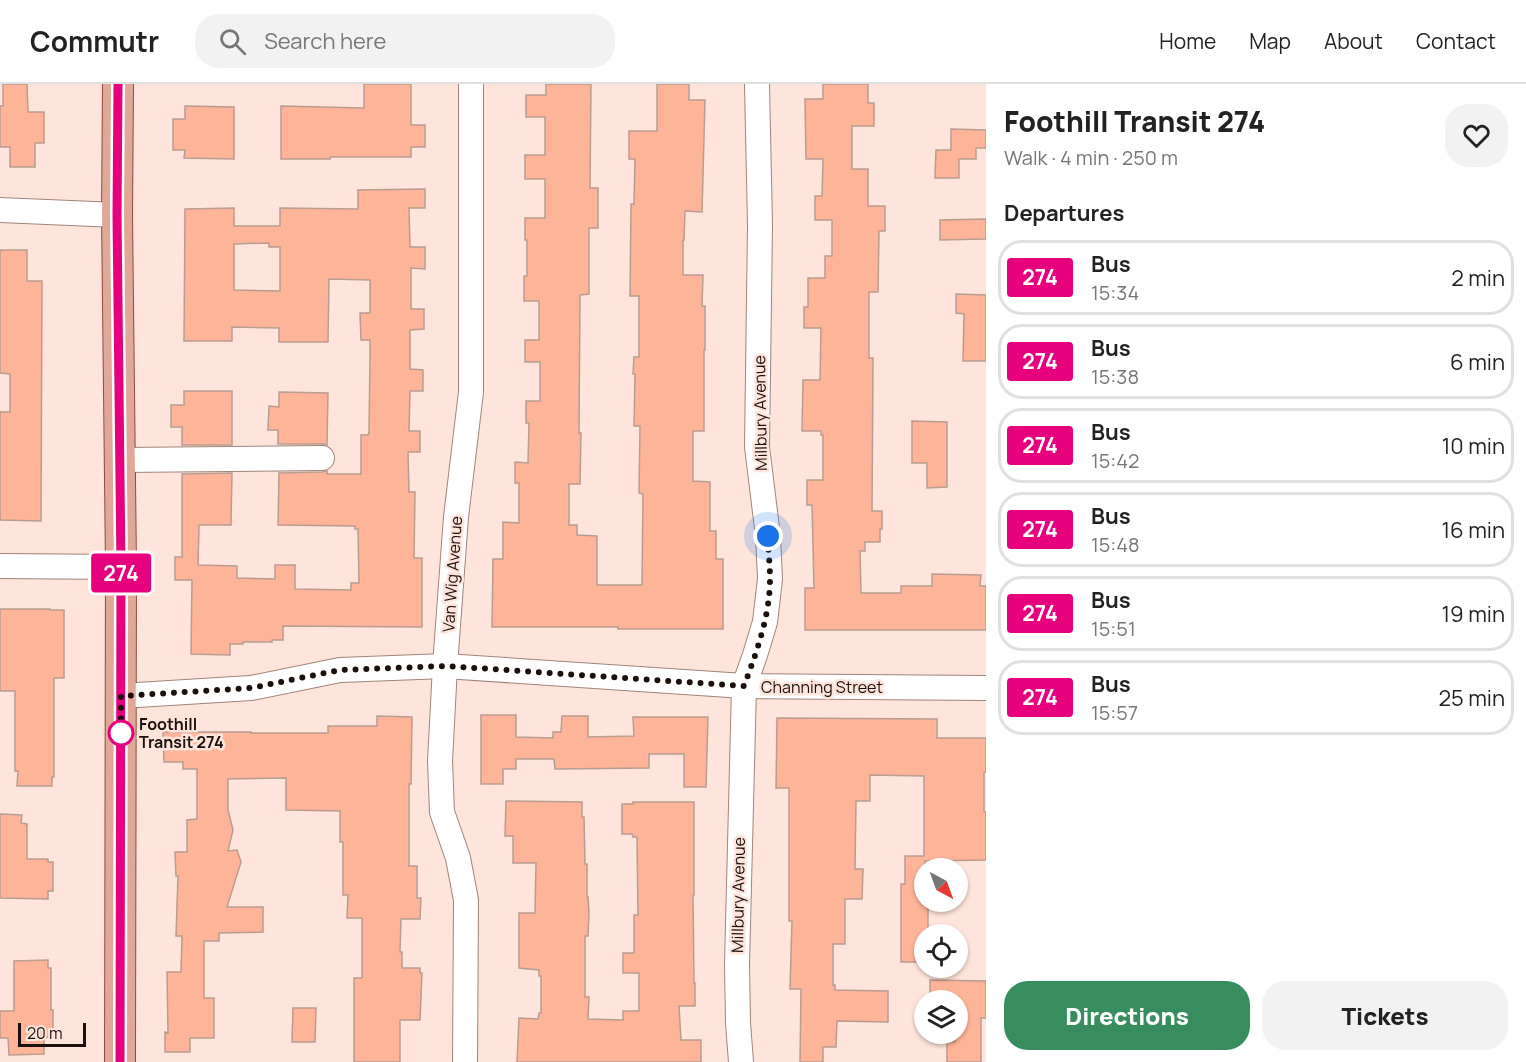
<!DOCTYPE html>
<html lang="en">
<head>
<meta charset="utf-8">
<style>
	body { margin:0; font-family:Manrope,sans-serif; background:#f2f2f2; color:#222; height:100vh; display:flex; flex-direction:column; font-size:22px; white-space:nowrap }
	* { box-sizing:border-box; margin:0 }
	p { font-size:20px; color:#767676 }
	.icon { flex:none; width:33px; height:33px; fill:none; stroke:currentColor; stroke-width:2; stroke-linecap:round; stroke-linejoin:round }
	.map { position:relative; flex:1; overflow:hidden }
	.sheet { display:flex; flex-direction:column; background:#fff; width:540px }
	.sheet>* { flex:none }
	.badge { padding:0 12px; border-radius:4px; font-size:21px; line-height:39px }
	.needle { width:39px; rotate:139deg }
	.fabs { position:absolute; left:914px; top:774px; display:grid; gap:12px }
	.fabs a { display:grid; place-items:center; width:54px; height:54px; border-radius:50%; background:#fff; box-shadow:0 2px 4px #0004; font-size:30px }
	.scale { position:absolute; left:18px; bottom:15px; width:68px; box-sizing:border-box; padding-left:6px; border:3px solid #1b100c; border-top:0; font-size:16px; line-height:21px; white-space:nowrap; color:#1b100c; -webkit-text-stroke:4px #fee4db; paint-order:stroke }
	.you { position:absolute; width:30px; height:30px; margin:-15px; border:4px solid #fff; border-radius:50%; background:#1a73e8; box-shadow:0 0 0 9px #1a73e833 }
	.map>.badge { position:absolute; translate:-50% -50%; box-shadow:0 0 0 3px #fff }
	h2 { padding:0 18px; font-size:22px; line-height:54px }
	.round { display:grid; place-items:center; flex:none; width:63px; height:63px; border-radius:24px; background:#f2f2f2 }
	.headline { display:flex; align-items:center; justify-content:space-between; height:102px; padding:0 18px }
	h1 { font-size:28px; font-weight:800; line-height:45px }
	.button { display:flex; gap:12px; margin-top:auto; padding:12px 18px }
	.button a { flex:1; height:69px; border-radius:24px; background:#388d5f; color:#fff; font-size:24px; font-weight:800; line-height:69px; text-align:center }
	.button a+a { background:#f2f2f2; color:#222 }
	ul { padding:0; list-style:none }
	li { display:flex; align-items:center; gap:18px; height:75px; margin:0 12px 9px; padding:0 6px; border:3px solid #e0e0e0; border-radius:24px }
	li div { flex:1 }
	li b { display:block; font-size:22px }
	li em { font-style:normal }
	li .badge { min-width:66px; font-weight:700; text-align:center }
	header { display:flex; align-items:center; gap:36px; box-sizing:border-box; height:84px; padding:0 30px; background:#fff; border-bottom:2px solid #e0e0e0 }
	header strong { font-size:28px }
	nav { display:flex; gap:33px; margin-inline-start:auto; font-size:21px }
	.search { width:420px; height:54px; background:#f2f2f2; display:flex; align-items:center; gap:15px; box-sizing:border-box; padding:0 21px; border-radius:24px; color:#767676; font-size:22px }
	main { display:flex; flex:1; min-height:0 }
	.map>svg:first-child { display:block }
	.building { fill:#feb498; stroke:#ba9c90; stroke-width:1.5; fill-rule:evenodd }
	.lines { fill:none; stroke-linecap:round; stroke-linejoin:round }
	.minor-casing { stroke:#a18479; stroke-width:26 }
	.major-casing { stroke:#8d4d3a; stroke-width:32 }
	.minor { stroke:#fff; stroke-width:24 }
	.major { stroke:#e0a897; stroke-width:30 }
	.line-casing { stroke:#fff; stroke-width:14 }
	.line { stroke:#e6007e; stroke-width:9 }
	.walk { stroke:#1b100c; stroke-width:6; stroke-dasharray:0 10.8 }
	.stop-dot { fill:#fff; stroke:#e6007e; stroke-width:3 }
	.labels { text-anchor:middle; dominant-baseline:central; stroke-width:5; stroke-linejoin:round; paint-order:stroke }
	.street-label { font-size:16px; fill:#1b100c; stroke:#fee4db }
	.stop-label { font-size:16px; font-weight:bold; fill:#1b100c; stroke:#fee4db; text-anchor:start }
</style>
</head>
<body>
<header>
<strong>Commutr</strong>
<div class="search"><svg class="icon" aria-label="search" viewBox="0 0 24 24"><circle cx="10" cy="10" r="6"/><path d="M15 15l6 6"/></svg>Search here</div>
<nav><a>Home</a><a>Map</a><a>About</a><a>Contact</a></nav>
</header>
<main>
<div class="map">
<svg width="986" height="978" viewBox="0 0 986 978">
	<rect width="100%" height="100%" fill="#fee4db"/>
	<g class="building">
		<polygon points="3,0 27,0 28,28 44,28 44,59 35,59 35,83 10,83 10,63 0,63 0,22 3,22"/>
		<polygon points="364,0 411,0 411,41 425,41 425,63 411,63 411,73 330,73 330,75 281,75 281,22 364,24"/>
		<polygon points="546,0 591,0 590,104 598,104 598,144 589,144 589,210 580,211 579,349 581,349 580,400 569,400 569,441 577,441 577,451 597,452 597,501 642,501 643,410 639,409 640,342 634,342 635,290 633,290 634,273 639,273 639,212 630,212 631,120 634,120 635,75 629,75 629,47 657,47 657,0 689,0 689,16 705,16 702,128 685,127 684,156 683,156 683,191 703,191 702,222 705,222 705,266 704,266 704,347 693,347 693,397 710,398 710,447 716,447 716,475 723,475 723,545 618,545 618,543 492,543 493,475 503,475 503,438 519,439 519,399 515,399 515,378 528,379 529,339 526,339 526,317 540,317 540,278 525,278 525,256 539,256 539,217 524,217 524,192 527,192 527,156 525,156 525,134 545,134 545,95 525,95 525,71 545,71 545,33 526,33 526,11 546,11"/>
		<polygon points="823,0 868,0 868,19 874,19 874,42 852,42 852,85 868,85 868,122 885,122 885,147 879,147 878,208 869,208 869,274 873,274 872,427 882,427 882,445 880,445 880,458 865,458 865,467 860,467 861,509 901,509 901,502 932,502 932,490 981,491 980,502 986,502 986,546 805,546 805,504 814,504 812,421 807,421 807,396 823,396 823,351 821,351 821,347 802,347 803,296 820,296 821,244 804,244 804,223 808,223 808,194 825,194 825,172 832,172 832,136 815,136 815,112 822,112 823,75 806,75 805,15 823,15"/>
		<polygon points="185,22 234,23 234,75 184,74 185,66 173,66 173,35 185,35"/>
		<polygon points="951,45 986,46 986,64 976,64 976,75 959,75 959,94 935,94 936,66 951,66"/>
		<path d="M 425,105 L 425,124 L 409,124 L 410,163 L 425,163 L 425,185 L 411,184 L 411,225 L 424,225 L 424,245 L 410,246 L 410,285 L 423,286 L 423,307 L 410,307 L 409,347 L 420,347 L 420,368 L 408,368 L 409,408 L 415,408 L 414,474 L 422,474 L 422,543 L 283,542 L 283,556 L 272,556 L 272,558 L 243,558 L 243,560 L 230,560 L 230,571 L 191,570 L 192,496 L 175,496 L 175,473 L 182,473 L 182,390 L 232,389 L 231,441 L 199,441 L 198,481 L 237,482 L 237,494 L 275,495 L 275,481 L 295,481 L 295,505 L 351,506 L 351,499 L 359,499 L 358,445 L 355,445 L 355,442 L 278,441 L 279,389 L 322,388 L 327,387 L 327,390 L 361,390 L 361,351 L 368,351 L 369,348 L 370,275 L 370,256 L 361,256 L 360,229 L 370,229 L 370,196 L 329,195 L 328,258 L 279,258 L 279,244 L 232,243 L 232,257 L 184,257 L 185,125 L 234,124 L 234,142 L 280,142 L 280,124 L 358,125 L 358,106 ZM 269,159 L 269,163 L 280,163 L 280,207 L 234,206 L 234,160 Z"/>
		<polygon points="986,135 986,155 940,156 940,136"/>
		<polygon points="0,166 27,166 27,197 42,197 41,437 0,436 0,328 10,328 10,290 0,289"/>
		<polygon points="956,210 986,211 986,277 963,277 964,230 956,229"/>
		<polygon points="184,307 232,307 232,361 182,361 182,343 171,343 171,321 184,321"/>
		<polygon points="279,308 328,309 327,361 322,360 278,360 278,346 268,346 269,322 279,323"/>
		<polygon points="912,337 947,338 947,403 927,404 927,379 912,379"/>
		<polygon points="0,525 50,525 50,526 64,526 64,594 54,594 54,693 52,693 52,702 17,702 18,687 15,687 15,607 0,607"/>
		<polygon points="481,631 516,631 516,653 553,654 553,648 561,648 562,632 588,632 588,653 634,652 633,633 708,633 706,703 684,703 684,670 649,670 649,684 555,685 554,675 516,675 516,685 503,685 503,700 481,700"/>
		<polygon points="377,632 412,633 411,700 409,700 409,782 417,782 417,814 421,814 420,835 401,835 400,868 402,868 402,884 420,884 420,889 422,889 420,936 400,936 400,978 354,978 354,894 362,894 362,834 347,834 348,811 343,811 343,758 340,758 340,727 286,726 286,694 228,695 228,726 233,746 228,767 237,766 241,778 227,823 263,823 263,848 219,849 219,857 204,857 204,914 214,914 214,954 190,954 190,968 165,968 165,948 168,949 167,888 181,888 182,852 176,852 178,792 176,792 175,768 187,768 187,736 197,735 197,685 183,685 183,678 164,678 163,648 251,648 251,649 328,649 328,642 377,642"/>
		<polygon points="777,634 937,635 937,654 986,654 986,688 984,688 984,728 986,728 986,776 925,777 924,818 928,818 928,850 924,850 924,878 901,878 901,800 905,800 905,772 924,772 924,692 870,691 870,717 856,717 855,785 863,785 862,815 845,815 845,860 833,860 833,901 835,901 835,906 888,907 888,938 837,937 836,963 823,963 823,978 800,978 801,905 790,905 792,837 789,837 789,704 776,704"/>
		<polygon points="506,717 582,718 582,733 584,733 585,780 587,780 587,813 588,813 589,829 588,852 585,852 585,913 589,913 588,935 623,936 623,927 639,927 639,889 623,889 623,869 634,869 634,831 638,831 637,753 633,753 632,750 622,750 622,720 633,720 633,718 694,718 694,811 693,811 694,899 695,899 695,922 679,922 681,956 701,956 701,978 517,978 519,934 538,935 539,929 541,929 541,892 539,892 539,886 519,884 519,829 535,829 536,779 513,779 513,752 505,752"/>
		<polygon points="0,730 22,731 21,739 27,740 27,775 48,775 48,778 53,778 53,807 48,807 48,815 0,814"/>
		<polygon points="48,876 48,884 51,884 51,926 53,926 53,953 44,953 44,970 9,971 8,954 0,954 0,927 14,927 14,877"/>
		<polygon points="930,896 986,897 986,934 981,934 981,978 947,978 947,958 955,958 955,950 957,950 957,916 930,916"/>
		<polygon points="293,924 316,924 315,958 292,958"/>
	</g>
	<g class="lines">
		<g class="minor-casing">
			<g id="minor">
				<polyline points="0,126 117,131"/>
				<polyline points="120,376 322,374"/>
				<polyline points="0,482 121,483"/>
				<polyline points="121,612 251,604 340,586 445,582 744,602 986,604"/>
				<polyline points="465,978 466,816 458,774 442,728 440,677 445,582 456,433 471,308 471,0"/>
				<polyline points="741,978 738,939 737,881 744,602 755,571 765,538 770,495 768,452 757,363 760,141 757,0"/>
			</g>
		</g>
		<g class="major-casing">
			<polyline id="major" points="118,0 117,131 121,483 120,978"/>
		</g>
		<use href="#minor" class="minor"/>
		<use href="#major" class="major"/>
	</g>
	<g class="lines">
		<g class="line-casing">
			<polyline id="line" points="118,0 117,131 121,483 120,978"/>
		</g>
		<use href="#line" class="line"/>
		<path class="walk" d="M 121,649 L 121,658 L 121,612 L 251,604 L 340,586 L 446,582 L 744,602 C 757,567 770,532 770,494 C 770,480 768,466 768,452"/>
	</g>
	<circle class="stop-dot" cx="121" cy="649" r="12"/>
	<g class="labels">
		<g class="street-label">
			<text transform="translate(760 329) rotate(-91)">Millbury Avenue</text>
			<text transform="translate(452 490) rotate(-86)">Van Wig Avenue</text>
			<text x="822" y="603">Channing Street</text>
			<text transform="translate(738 811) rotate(-89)">Millbury Avenue</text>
		</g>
		<g class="stop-label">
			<text x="139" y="640">Foothill<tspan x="139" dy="18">Transit 274</tspan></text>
		</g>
	</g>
</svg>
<div class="fabs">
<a><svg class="needle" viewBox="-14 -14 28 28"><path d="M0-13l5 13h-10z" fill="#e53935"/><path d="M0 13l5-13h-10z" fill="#767676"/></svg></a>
<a><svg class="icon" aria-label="locate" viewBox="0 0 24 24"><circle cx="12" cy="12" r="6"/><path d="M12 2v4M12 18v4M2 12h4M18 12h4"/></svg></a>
<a><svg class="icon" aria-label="layers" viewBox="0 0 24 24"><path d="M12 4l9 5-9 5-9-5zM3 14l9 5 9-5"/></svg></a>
</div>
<div class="scale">20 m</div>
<div class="you" style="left:768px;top:452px"></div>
<b class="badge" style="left:121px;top:489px;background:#e6007e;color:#fff">274</b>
</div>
<section class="sheet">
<div class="headline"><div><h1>Foothill Transit 274</h1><p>Walk · 4 min · 250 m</p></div><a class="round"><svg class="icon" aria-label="heart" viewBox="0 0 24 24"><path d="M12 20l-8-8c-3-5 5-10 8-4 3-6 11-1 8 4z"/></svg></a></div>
<h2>Departures</h2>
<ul>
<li><span class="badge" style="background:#e6007e;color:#fff">274</span><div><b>Bus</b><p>15:34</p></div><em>2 min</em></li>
<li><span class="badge" style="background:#e6007e;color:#fff">274</span><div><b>Bus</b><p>15:38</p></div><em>6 min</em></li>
<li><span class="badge" style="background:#e6007e;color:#fff">274</span><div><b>Bus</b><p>15:42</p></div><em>10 min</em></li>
<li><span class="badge" style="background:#e6007e;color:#fff">274</span><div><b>Bus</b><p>15:48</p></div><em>16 min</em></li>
<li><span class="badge" style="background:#e6007e;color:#fff">274</span><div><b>Bus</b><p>15:51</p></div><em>19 min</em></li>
<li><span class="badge" style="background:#e6007e;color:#fff">274</span><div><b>Bus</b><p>15:57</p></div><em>25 min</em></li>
</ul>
<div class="button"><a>Directions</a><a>Tickets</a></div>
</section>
</main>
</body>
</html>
